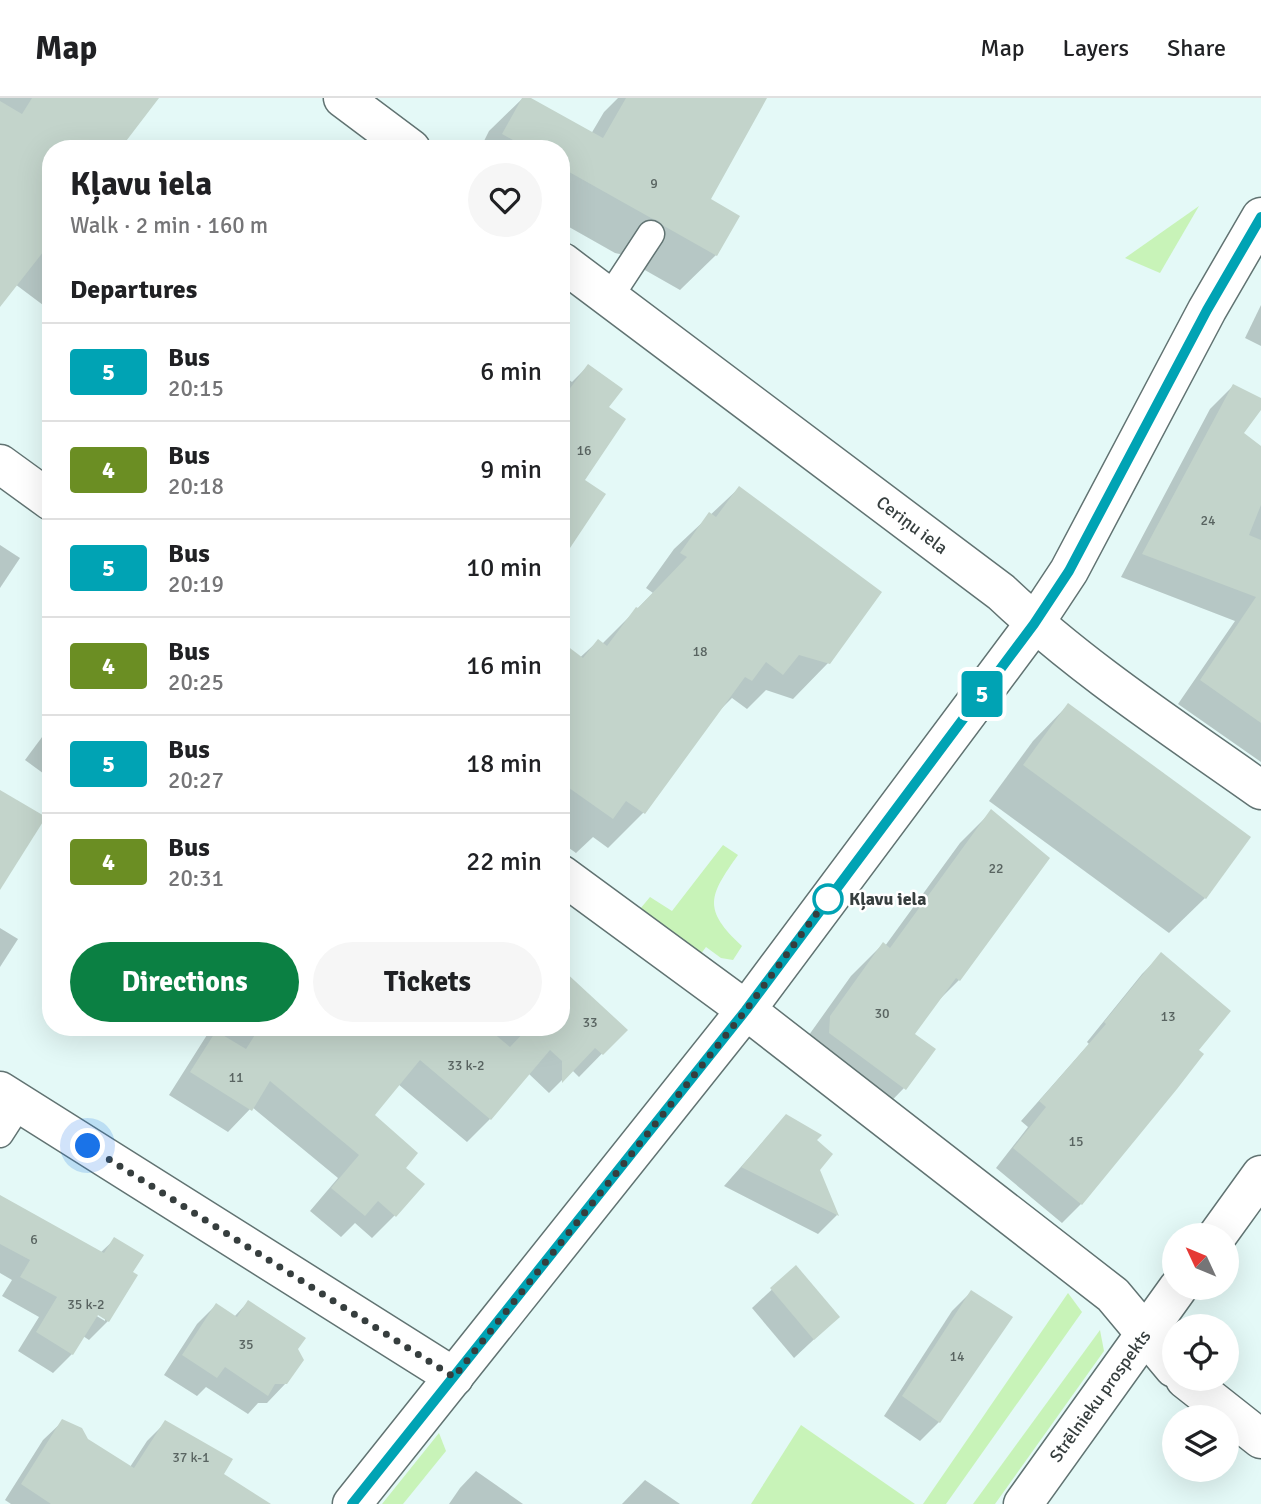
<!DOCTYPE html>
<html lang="en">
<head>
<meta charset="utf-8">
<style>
	body { margin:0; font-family:Signika,sans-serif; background:#f6f6f6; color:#202124; height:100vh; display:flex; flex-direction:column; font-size:26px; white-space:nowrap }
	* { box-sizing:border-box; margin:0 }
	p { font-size:23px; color:#757577 }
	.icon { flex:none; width:38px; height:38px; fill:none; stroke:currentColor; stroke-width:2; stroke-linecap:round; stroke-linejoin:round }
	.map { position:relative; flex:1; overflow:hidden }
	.details { position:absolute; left:42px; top:42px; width:528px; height:896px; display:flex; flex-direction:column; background:#fff; border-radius:28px; box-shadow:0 7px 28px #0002 }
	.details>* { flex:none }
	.badge { padding:0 14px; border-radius:5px; font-size:24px; line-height:46px }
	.needle { width:46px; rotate:314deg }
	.buttons { position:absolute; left:1162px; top:1125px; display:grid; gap:14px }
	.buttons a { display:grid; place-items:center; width:77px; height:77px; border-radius:50%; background:#fff; box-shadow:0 7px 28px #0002; font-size:35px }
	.you { position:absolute; width:35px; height:35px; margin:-18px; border:5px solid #fff; border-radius:50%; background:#1a73e8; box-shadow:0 0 0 10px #1a73e833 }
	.map>.badge { position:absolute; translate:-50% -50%; box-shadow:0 0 0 4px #fff }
	h2 { padding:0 28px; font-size:26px; line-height:63px }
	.round { display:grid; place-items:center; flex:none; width:74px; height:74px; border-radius:37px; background:#f6f6f6 }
	.summary { display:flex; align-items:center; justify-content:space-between; height:119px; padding:0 28px }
	h1 { font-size:33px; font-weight:700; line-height:52px }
	.button { display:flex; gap:14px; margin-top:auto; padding:14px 28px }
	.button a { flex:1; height:80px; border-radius:42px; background:#0b8043; color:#fff; font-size:28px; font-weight:700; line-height:80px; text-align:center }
	.button a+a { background:#f6f6f6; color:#202124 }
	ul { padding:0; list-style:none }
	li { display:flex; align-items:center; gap:21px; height:98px; padding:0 28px; border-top:2px solid #e0e0e0 }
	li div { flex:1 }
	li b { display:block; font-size:26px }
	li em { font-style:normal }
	li .badge { min-width:77px; font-weight:700; text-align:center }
	header { display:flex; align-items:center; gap:42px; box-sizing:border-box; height:98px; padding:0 35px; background:#fff; border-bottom:2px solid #e0e0e0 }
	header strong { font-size:33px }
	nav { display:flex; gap:38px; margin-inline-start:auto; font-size:24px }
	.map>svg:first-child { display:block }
	.green { fill:#c8f3b8 }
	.shadow { fill:#0003; fill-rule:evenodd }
	.building { fill:#c3d4cb }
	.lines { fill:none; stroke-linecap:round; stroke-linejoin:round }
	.service-casing { stroke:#617372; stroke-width:29 }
	.minor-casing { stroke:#617372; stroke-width:41 }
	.primary-casing { stroke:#617372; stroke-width:41 }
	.service { stroke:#fff; stroke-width:26 }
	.minor { stroke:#fff; stroke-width:38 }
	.primary { stroke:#fff; stroke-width:38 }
	.line-casing { stroke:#fff; stroke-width:16 }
	.line { stroke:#00a3b4; stroke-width:10 }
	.walk { stroke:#363e3e; stroke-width:7; stroke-dasharray:0 12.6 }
	.stop-dot { fill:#fff; stroke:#00a3b4; stroke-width:3.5 }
	.labels { text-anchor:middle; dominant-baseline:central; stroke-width:5; stroke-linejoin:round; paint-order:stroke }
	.number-label { font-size:14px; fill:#596461 }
	.street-label { font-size:18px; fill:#363e3e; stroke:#fff }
	.stop-label { font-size:18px; font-weight:bold; fill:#363e3e; stroke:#fff; text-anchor:start }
</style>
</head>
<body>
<header>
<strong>Map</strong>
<nav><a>Map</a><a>Layers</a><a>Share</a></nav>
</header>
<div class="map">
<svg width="1261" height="1406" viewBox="0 0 1261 1406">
	<rect width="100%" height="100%" fill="#e4f9f7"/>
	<g class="green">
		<polygon points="1199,108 1160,175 1125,160"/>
		<path d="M 723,747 L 738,757 C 709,798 702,811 742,848 L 733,862 L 721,860 L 706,849 L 700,857 L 640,811 L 650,799 L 672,813 Z"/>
		<polygon points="1068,1195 1082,1214 946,1406 923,1406"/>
		<polygon points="1100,1232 1104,1253 995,1406 973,1406"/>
		<polygon points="801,1327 915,1406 751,1406"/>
		<polygon points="439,1335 446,1353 403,1406 382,1406"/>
	</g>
	<g class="shadow">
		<polygon points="0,0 157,0 51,51 51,213 15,186 0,206"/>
		<polygon points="523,0 528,0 591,36 604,14 618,0 765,0 708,102 716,157 680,192 629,163 624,157 615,155 562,125 562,51 480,51 489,33"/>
		<polygon points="1261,207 1261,248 1245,240"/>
		<polygon points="588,268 607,310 567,406 562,411 562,277 572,284"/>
		<polygon points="1233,288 1261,302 1261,310 1241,335 1261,350 1261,664 1178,606 1235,523 1121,479 1210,311"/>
		<polygon points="739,390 828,565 793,601 766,592 747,611 732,600 715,617 643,715 608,750 593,739 576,755 562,745 562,576 598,543 602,546 653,495 646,490 674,451"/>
		<polygon points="0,447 20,460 0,490"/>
		<polygon points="1068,607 1205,800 1169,835 989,703 1033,643"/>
		<polygon points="51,627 51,681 25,662"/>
		<polygon points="992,713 959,882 934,907 913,937 904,990 873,1022 799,951 851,878 883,846 885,848 960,745"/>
		<polygon points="0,830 18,841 0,869"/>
		<polygon points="1161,857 1081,1106 1062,1125 996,1070 1028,1029 1021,1023 1089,946 1087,944 1142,876"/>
		<polygon points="562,873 625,932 579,979 572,972 549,995 528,975 490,1021 467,1044 398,986 373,1018 404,1070 395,1117 372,1140 355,1125 341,1139 310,1113 338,1080 252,1009 228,1034 169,997 212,929 562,929"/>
		<polygon points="786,1018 815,1042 818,1072 837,1117 818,1136 724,1088"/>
		<path d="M 0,1101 L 100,1155 L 115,1141 L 108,1223 L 89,1242 L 83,1238 L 72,1256 L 53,1275 L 18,1253 L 39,1219 L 2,1198 L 12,1182 L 0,1175 ZM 90,1214 L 105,1219 L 105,1223 Z"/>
		<polygon points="795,1170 838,1219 794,1260 752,1210"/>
		<polygon points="971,1194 1011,1220 939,1324 920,1343 884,1318 952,1213"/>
		<polygon points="248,1204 296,1251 286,1285 267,1305 258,1305 248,1316 206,1289 197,1298 164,1277 197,1226 216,1207 234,1219"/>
		<polygon points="63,1323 86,1342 130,1369 147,1343 166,1324 222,1406 11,1406 5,1402 43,1342"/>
		<polygon points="476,1373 523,1406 449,1406 460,1390"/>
		<polygon points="645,1382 680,1406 622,1406"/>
	</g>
	<g class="building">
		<polygon points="32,0 159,0 120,51 51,51 51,144 0,209 0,3 22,16"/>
		<polygon points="522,0 531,0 603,40 626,0 767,0 711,101 740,118 717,158 664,128 659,123 651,120 562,70 562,51 529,51 502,36"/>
		<polygon points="588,266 623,291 609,309 626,321 585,382 606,396 562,462 562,301"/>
		<polygon points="1233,286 1261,300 1261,312 1244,335 1261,348 1261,407 1249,437 1261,442 1261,625 1200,582 1256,499 1142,456"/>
		<polygon points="739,388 882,494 830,566 799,557 783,577 766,564 752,583 745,579 645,716 626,703 613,721 562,685 562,544 583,560 598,541 607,548 636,509 638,510 687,459 680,455 709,414 716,419"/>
		<polygon points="1068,605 1251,739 1206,801 1023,667"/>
		<polygon points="0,692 46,719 0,792"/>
		<polygon points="991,711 1050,760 960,883 956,880 915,936 936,951 906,992 829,935 830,918 883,844 890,850"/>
		<polygon points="1161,854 1231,913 1199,952 1204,956 1177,991 1082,1107 1013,1050 1046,1009 1039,1003 1106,926 1104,924"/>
		<polygon points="562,871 628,932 603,957 595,950 562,985 562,963 550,952 491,1022 420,962 375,1017 418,1055 406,1070 425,1086 396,1119 378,1103 365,1118 331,1090 359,1057 270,983 252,1013 190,974 216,933 246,951 260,929 486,929 510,949 527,931 526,929 562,929"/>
		<polygon points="786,1016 822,1037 817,1042 833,1056 820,1072 839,1118 741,1069"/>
		<polygon points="0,1097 104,1155 114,1139 144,1157 133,1174 138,1177 109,1224 98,1217 73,1257 36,1234 57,1199 20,1179 30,1162 0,1146"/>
		<polygon points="796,1167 840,1219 814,1242 770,1190"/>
		<polygon points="971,1192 1013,1219 940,1325 902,1298"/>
		<polygon points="248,1202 306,1240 298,1251 304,1262 287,1286 275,1286 268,1298 225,1269 217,1280 182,1257 216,1205 237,1219"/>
		<polygon points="62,1321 82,1330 88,1341 134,1370 165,1322 233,1361 224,1376 271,1406 51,1406 21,1386"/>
	</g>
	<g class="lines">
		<g class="service-casing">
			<g id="service">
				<polyline points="609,200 651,136"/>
				<polyline points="0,1036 20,1005"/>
			</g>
		</g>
		<g class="minor-casing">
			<g id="minor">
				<polyline points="343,0 411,51"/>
				<path d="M 562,164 L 1001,494 C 1080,569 1172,629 1261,692"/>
				<polyline points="0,366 51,403"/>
				<polyline points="562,777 746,912 1113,1197 1174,1270"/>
				<polyline points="0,993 454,1279"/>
				<polyline points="1185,1281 1261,1341"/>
			</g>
		</g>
		<g class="primary-casing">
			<g id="primary">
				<polyline points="1217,1138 1261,1077"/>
				<polyline points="352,1406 746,912 1034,526 1069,473 1207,212 1261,119"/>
				<polyline points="1023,1406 1178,1190"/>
			</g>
		</g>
		<use href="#service" class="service"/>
		<use href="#minor" class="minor"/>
		<use href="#primary" class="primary"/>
	</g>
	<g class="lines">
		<g class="line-casing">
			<polyline id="line" points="352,1406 746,912 1034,526 1069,473 1207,212 1261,119"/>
		</g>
		<use href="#line" class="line"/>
		<polyline class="walk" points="88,1048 454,1279 746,912 831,796 828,801"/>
	</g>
	<circle class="stop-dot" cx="828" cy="801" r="14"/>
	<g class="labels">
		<g class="number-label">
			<text x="654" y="85">9</text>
			<text x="584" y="352">16</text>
			<text x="1208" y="422">24</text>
			<text x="700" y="553">18</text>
			<text x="996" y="770">22</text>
			<text x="882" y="915">30</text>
			<text x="1168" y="918">13</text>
			<text x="590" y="924">33</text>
			<text x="466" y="967">33 k-2</text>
			<text x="236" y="979">11</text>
			<text x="1076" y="1043">15</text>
			<text x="34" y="1141">6</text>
			<text x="86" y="1206">35 k-2</text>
			<text x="246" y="1246">35</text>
			<text x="957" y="1258">14</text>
			<text x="191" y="1359">37 k-1</text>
		</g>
		<g class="street-label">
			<text transform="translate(912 427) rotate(37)">Ceriņu iela</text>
			<text transform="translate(1100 1298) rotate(-54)">Strēlnieku prospekts</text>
		</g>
		<g class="stop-label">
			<text x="849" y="801">Kļavu iela</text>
		</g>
	</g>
</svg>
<div class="buttons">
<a><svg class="needle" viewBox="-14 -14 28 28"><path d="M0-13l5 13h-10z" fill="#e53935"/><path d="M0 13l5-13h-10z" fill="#757577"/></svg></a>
<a><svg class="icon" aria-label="locate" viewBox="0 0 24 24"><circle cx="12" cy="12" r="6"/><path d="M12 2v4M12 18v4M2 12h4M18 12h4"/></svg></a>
<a><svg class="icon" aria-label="layers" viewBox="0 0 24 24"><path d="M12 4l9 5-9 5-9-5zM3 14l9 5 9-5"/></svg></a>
</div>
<div class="you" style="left:88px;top:1048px"></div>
<b class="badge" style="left:982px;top:596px;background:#00a3b4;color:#fff">5</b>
<section class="details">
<div class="summary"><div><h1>Kļavu iela</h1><p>Walk · 2 min · 160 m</p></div><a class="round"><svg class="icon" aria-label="heart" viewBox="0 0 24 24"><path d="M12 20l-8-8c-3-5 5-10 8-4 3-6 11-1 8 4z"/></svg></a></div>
<h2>Departures</h2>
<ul>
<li><span class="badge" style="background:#00a3b4;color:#fff">5</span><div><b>Bus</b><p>20:15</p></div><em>6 min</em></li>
<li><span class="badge" style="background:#6b8e23;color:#fff">4</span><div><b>Bus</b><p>20:18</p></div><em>9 min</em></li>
<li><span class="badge" style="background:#00a3b4;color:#fff">5</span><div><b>Bus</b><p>20:19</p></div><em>10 min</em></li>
<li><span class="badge" style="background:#6b8e23;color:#fff">4</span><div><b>Bus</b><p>20:25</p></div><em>16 min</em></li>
<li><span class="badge" style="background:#00a3b4;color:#fff">5</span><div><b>Bus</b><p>20:27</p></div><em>18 min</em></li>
<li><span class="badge" style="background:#6b8e23;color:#fff">4</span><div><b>Bus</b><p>20:31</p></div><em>22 min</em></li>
</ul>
<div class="button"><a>Directions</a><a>Tickets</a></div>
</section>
</div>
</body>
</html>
